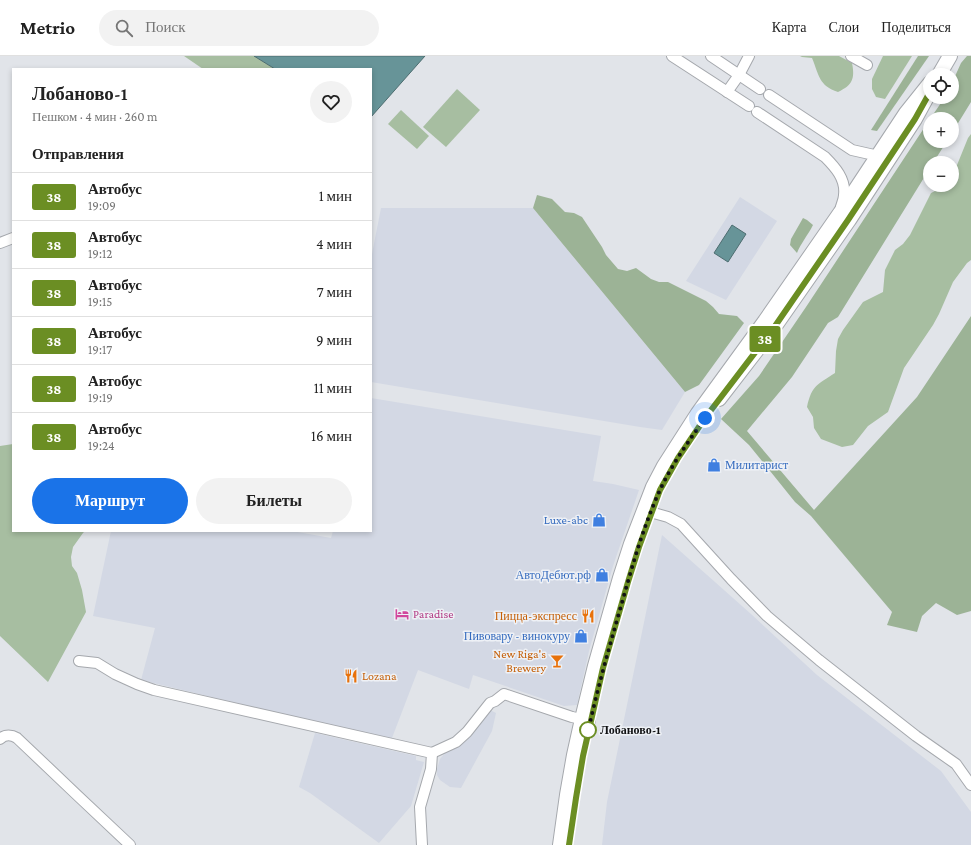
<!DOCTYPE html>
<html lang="ru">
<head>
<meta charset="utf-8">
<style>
	body { margin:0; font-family:"Crimson Pro",serif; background:#f2f2f2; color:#222; height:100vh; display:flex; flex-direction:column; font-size:15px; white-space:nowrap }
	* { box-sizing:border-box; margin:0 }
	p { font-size:13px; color:#767676 }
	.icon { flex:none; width:22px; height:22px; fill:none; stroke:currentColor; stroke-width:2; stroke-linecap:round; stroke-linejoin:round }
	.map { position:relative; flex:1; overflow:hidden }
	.sheet { position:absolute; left:12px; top:12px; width:360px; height:464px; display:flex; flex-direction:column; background:#fff; border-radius:0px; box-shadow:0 2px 6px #0003 }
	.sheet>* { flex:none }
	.badge { padding:0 8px; border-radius:3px; font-size:14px; line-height:26px }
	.controls { position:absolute; left:923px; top:12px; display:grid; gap:8px }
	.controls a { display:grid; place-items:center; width:36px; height:36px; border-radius:50%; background:#fff; box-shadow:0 2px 6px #0003; font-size:20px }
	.you { position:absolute; width:20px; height:20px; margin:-10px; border:3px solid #fff; border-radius:50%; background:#1a73e8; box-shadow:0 0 0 6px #1a73e833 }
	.map>.badge { position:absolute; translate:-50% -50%; box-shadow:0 0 0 2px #fff }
	h2 { padding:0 20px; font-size:15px; line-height:36px }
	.round { display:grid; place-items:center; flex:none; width:42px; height:42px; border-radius:21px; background:#f2f2f2 }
	.summary { display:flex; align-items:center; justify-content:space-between; height:68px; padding:0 20px }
	h1 { font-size:19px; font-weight:600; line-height:30px }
	.button { display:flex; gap:8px; margin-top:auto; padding:8px 20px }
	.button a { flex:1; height:46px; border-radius:24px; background:#1a73e8; color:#fff; font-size:16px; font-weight:600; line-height:46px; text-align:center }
	.button a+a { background:#f2f2f2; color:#222 }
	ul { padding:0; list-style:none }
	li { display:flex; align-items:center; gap:12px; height:48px; padding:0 20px; border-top:1px solid #e0e0e0 }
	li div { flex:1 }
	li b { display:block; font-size:15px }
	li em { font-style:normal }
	li .badge { min-width:44px; font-weight:700; text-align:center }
	header { display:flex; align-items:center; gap:24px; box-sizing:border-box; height:56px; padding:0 20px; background:#fff; border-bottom:1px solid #e0e0e0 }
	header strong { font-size:19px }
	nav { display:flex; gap:22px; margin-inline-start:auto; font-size:14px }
	.search { width:280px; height:36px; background:#f2f2f2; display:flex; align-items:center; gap:10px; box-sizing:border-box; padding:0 14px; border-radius:22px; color:#767676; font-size:15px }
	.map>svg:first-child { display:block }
	.built { fill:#d3d8e4 }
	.green { fill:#a7bea1 }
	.forest { fill:#9cb396 }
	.water { fill:#679498; stroke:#4d6d70 }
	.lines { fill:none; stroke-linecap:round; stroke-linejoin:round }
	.minor-casing { stroke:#a5a8ad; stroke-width:12 }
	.secondary-casing { stroke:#a5a8ad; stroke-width:16 }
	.minor { stroke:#fff; stroke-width:10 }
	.secondary { stroke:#fff; stroke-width:14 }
	.line-casing { stroke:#fff; stroke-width:9 }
	.line { stroke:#6b8e23; stroke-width:6 }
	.walk { stroke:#111214; stroke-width:4; stroke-dasharray:0 7.2 }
	.stop-dot { fill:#fff; stroke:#6b8e23; stroke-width:2 }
	.labels { text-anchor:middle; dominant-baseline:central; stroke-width:3; stroke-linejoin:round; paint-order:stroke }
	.shop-label { font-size:12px; fill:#366cbe; stroke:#eef1f6; text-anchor:end }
	.hotel-label { font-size:12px; fill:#b23c85; stroke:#eef1f6; text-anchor:start }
	.food-label { font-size:12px; fill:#c56008; stroke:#eef1f6; text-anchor:end }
	.stop-label { font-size:12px; font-weight:bold; fill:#111214; stroke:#eef1f6; text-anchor:start }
</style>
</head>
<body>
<header>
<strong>Metrio</strong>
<div class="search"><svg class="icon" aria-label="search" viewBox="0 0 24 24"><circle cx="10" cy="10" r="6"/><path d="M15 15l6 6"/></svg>Поиск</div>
<nav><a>Карта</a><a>Слои</a><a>Поделиться</a></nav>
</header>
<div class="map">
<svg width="971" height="789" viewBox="0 0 971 789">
	<rect width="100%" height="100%" fill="#e1e4e9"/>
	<g class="built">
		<polygon points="740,141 777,165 726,244 686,225"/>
		<polygon points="381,152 533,152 685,336 662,374 640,371 371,326 371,203"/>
		<polygon points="371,342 601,380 593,425 613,428 639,434 613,510 589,595 577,649 564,650 473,619 469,633 418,614 392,682 320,667 141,624 155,572 93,560 111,475 292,475 331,482 333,475 371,475"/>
		<polygon points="662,479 751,558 817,619 941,715 971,756 971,789 602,789 607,746"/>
		<polygon points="488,653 496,657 492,675 461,732 450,731 440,724 437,719 437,713 440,703 445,697 456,691 471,680"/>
		<polygon points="315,677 416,700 416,704 424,706 411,750 379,787 310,737 299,731"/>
	</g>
	<g class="green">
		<polygon points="184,0 254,0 275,13 203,13"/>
		<path d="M 800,0 L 839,0 L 852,7 C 855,22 853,29 838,36 C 819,30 819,19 812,2 L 802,1 Z"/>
		<polygon points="883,0 912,0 885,43 876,41 872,33 872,23"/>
		<polygon points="457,33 480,54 446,91 423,71"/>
		<polygon points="401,54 429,80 417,93 388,68"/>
		<path d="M 971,78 L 971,204 L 967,207 L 953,226 L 939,258 L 933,269 L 904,312 L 888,356 L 868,370 L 853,389 L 842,391 L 821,383 L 814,372 L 813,361 L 807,351 C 812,329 817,329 835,317 L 836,295 L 838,283 L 843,274 L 863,246 L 883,236 L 885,214 L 895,194 L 903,188 L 910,179 L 931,137 L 941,132 L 943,129 L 952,129 L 952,118 L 955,114 L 968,82 Z"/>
		<polygon points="13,388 13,475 85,475 83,477 73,491 71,501 72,510 77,517 82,534 86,556 48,626 0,580 0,390"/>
	</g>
	<g class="forest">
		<polygon points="918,0 929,0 877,75 871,74"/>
		<polygon points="967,0 971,0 971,46 952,77 952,63 930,63 945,41 952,41 952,27 961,7"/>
		<polygon points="930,63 930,85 947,85 933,107 930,107 930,112 838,261 828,267 792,321 747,375 814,454 917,341 971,260 971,555 957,559 936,547 922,560 917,576 887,569 892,556 811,460 795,446 749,389 721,363 759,320 806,251"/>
		<polygon points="537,139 552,143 565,156 574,157 582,161 602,191 606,199 618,213 627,215 636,212 651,223 659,226 668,226 706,245 713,251 719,258 737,260 744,267 699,329 685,336 533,152"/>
		<path d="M 803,162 L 807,164 L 813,169 C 808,179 801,187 797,197 L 790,189 L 791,183 Z"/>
	</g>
	<g class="water">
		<polygon points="254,0 425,0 371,61 371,13 275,13"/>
		<polygon points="732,169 746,178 728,206 714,197"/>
	</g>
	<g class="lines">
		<g class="minor-casing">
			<g id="minor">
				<polyline points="672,0 749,50"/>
				<polyline points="711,0 760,33"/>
				<polyline points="851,0 867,9"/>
				<polyline points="727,36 739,19 749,0"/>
				<polyline points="769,39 852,94 883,101"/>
				<path d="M 757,56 L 825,101 C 835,111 846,123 844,139 C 844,143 842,147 841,151"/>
				<polyline points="0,187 13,182"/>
				<polyline points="643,454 668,461 681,468 731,523 767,560 819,604 916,680 956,708 971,729"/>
				<polyline points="79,605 97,607 115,618 137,628 154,634 432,697 431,713 420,751 422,789"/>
				<path d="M 0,683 C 5,678 12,679 17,682 L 77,739 L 130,789"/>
				<polyline points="432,697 456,686 467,676 490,647 495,645 504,638 572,661 590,665"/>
			</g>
		</g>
		<g class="secondary-casing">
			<g id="secondary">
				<polyline points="939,19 950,0"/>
				<polyline points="719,343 773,273 849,164 915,63 927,41"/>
				<polyline points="560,789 567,739 574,699 582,663 595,610 620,522 631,488 653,431 664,410 698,357 765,265 840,157 906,57 930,27"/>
			</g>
		</g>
		<use href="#minor" class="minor"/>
		<use href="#secondary" class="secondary"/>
	</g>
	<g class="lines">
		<g class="line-casing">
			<polyline id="line" points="569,789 576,742 583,700 603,612 628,526 639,491 660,434 678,402 705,362 773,273 848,164 915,63 930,36"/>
		</g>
		<use href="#line" class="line"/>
		<path class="walk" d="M 588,674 L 588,676 C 597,634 609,592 621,550 C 632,511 643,471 660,434 C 672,408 689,385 705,362"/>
	</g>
	<defs>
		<g id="shop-bare" transform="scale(1.08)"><path d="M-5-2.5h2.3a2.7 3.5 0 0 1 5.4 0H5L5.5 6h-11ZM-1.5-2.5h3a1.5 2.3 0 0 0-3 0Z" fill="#3f7fe0" stroke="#eef1f6" stroke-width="2.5" paint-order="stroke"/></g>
		<g id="hotel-bare" transform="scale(1.08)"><path d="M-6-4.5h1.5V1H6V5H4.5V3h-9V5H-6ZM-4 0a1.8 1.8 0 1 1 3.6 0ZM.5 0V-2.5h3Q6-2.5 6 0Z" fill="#d1479c" stroke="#eef1f6" stroke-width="2.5" paint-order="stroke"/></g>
		<g id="restaurant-bare" transform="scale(1.08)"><path d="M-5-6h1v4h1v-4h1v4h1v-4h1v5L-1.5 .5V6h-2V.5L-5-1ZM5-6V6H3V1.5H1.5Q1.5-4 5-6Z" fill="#e8710a" stroke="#eef1f6" stroke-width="2.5" paint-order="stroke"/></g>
		<g id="bar-bare" transform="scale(1.08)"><path d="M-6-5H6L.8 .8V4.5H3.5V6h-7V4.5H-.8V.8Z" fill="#e8710a" stroke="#eef1f6" stroke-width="2.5" paint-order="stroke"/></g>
	</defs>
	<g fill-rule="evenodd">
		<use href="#shop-bare" x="714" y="409"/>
		<use href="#shop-bare" x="599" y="464"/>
		<use href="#shop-bare" x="602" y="519"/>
		<use href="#hotel-bare" x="402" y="558"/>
		<use href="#restaurant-bare" x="588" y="560"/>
		<use href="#shop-bare" x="581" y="580"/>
		<use href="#bar-bare" x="557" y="605"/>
		<use href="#restaurant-bare" x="351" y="620"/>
	</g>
	<circle class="stop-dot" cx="588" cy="674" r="8"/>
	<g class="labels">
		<g class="shop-label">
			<text x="725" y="409" text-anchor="start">Милитарист</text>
			<text x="588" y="464">Luxe-abc</text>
			<text x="591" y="519">АвтоДебют.рф</text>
			<text x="570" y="580">Пивовару - винокуру</text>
		</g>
		<g class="hotel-label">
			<text x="413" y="558">Paradise</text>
		</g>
		<g class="food-label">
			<text x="577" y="560">Пицца-экспресс</text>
			<text x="546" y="598">New Riga's<tspan x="546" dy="14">Brewery</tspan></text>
			<text x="362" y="620" text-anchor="start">Lozana</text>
		</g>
		<g class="stop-label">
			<text x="600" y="674">Лобаново-1</text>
		</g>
	</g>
</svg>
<div class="controls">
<a><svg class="icon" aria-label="locate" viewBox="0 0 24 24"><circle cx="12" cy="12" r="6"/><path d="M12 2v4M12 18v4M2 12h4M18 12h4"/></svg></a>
<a>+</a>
<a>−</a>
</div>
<div class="you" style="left:705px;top:362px"></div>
<b class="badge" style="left:765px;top:283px;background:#6b8e23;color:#fff">38</b>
<section class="sheet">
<div class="summary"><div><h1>Лобаново-1</h1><p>Пешком · 4 мин · 260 m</p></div><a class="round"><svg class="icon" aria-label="heart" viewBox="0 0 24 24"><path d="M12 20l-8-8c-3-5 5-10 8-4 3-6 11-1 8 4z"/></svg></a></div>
<h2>Отправления</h2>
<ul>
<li><span class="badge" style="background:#6b8e23;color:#fff">38</span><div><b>Автобус</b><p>19:09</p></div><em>1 мин</em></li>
<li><span class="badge" style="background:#6b8e23;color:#fff">38</span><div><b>Автобус</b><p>19:12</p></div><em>4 мин</em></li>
<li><span class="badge" style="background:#6b8e23;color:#fff">38</span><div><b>Автобус</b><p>19:15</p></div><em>7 мин</em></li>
<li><span class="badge" style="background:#6b8e23;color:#fff">38</span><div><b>Автобус</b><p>19:17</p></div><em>9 мин</em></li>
<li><span class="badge" style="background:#6b8e23;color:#fff">38</span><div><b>Автобус</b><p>19:19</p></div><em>11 мин</em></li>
<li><span class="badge" style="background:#6b8e23;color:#fff">38</span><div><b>Автобус</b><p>19:24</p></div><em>16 мин</em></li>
</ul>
<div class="button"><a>Маршрут</a><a>Билеты</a></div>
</section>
</div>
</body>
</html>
